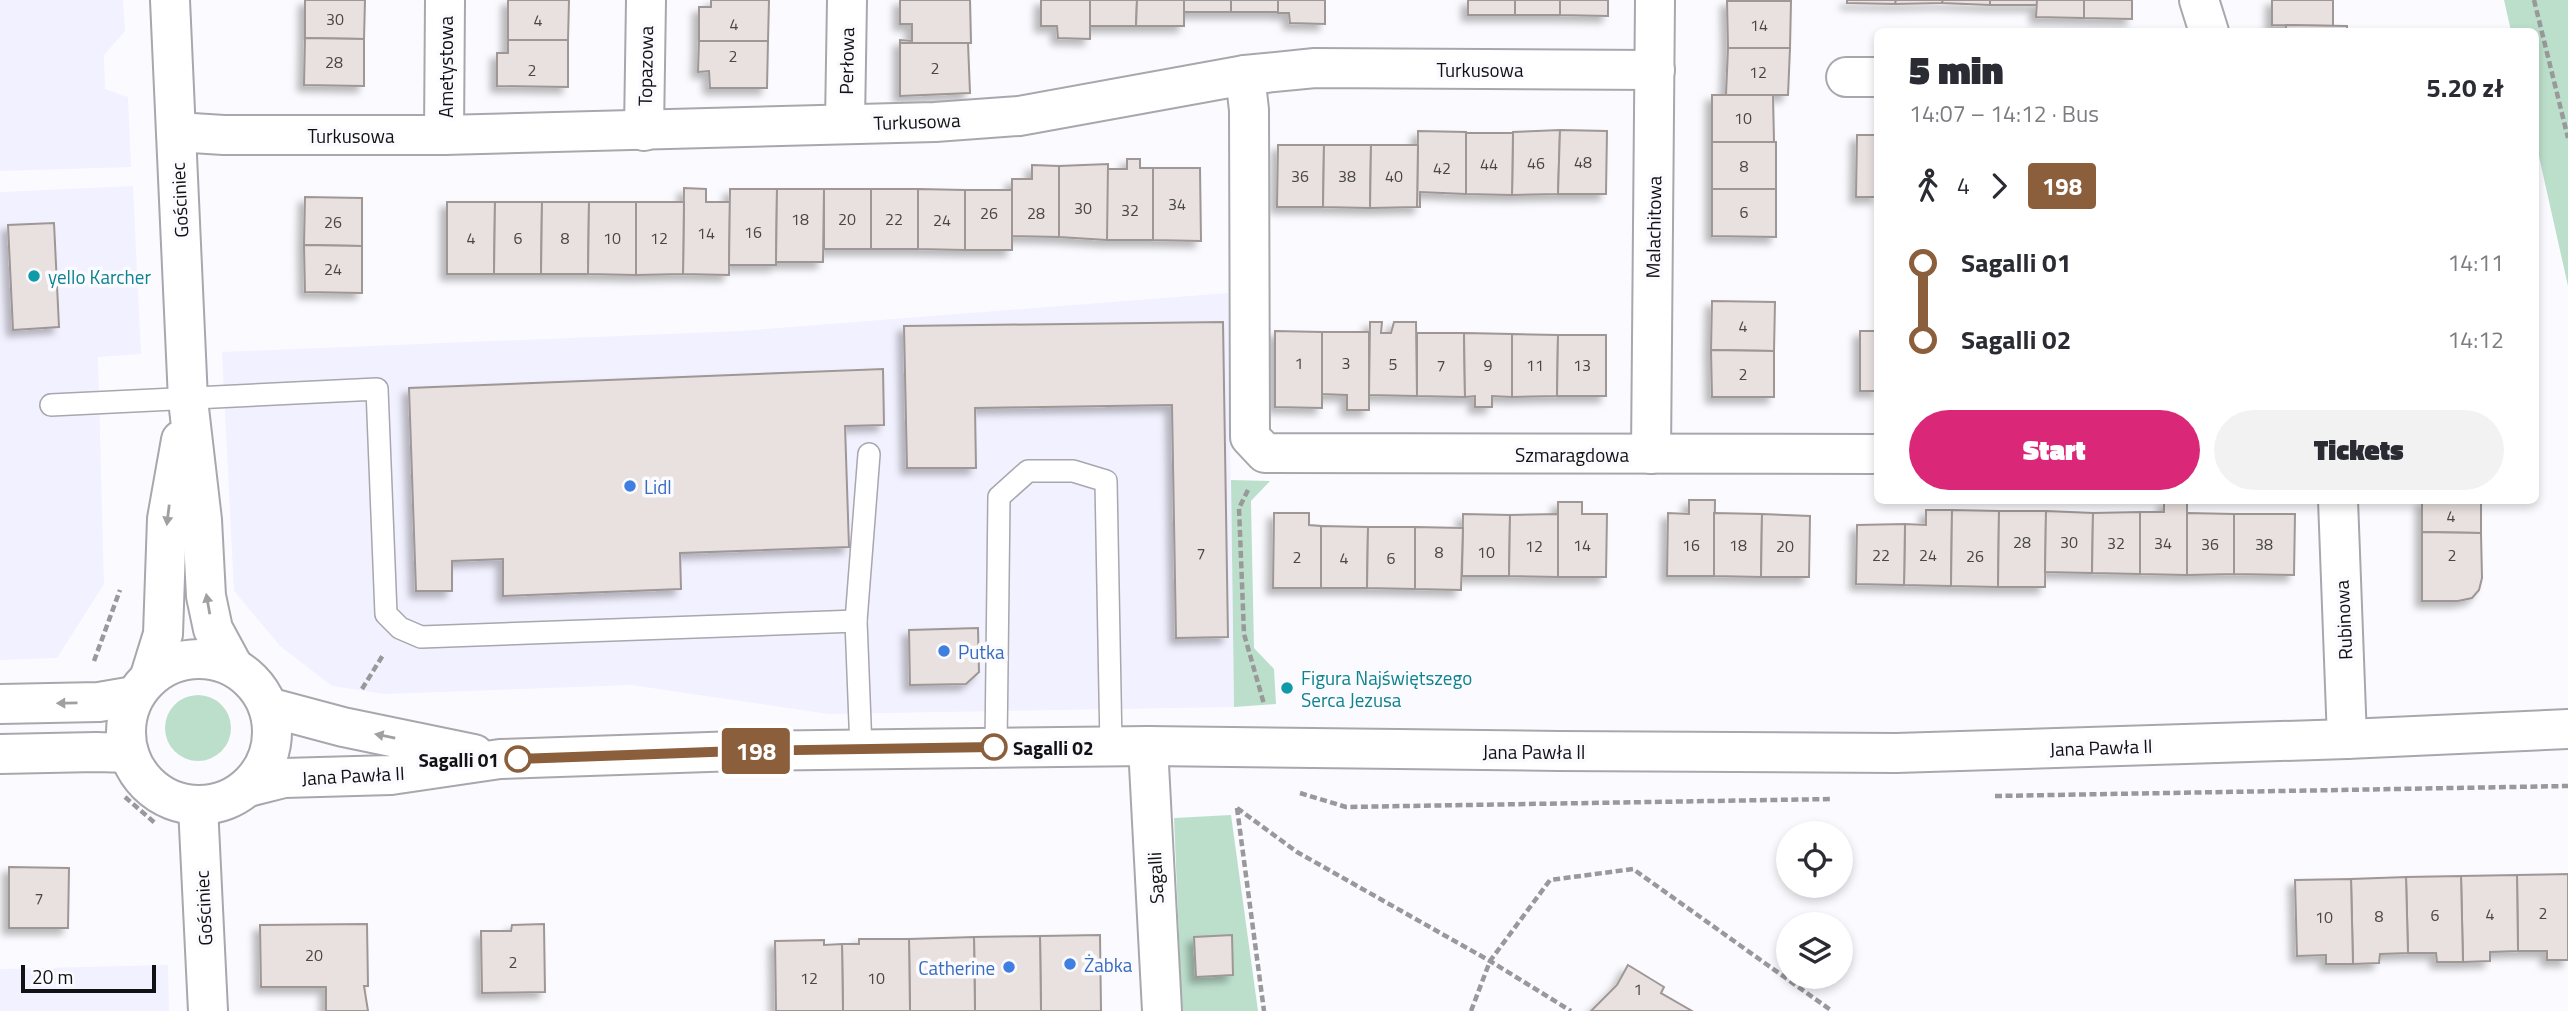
<!DOCTYPE html>
<html lang="en">
<head>
<meta charset="utf-8">
<style>
	body { margin:0; font-family:"Titillium Web",sans-serif; background:#f2f2f3; color:#2b2b33; height:100vh; display:flex; flex-direction:column; font-size:26px; white-space:nowrap }
	* { box-sizing:border-box; margin:0 }
	p { font-size:23px; color:#7c7c81 }
	.icon { flex:none; width:38px; height:38px; fill:none; stroke:currentColor; stroke-width:2; stroke-linecap:round; stroke-linejoin:round }
	.map { position:relative; flex:1; overflow:hidden }
	.panel { position:absolute; left:1874px; top:28px; width:665px; height:476px; display:flex; flex-direction:column; background:#fff; border-radius:10px; box-shadow:0 4px 10px #0003 }
	.panel>* { flex:none }
	.badge { padding:0 14px; border-radius:5px; font-size:24px; line-height:46px }
	.tools { position:absolute; left:1776px; top:821px; display:grid; gap:14px }
	.tools a { display:grid; place-items:center; width:77px; height:77px; border-radius:50%; background:#fff; box-shadow:0 4px 10px #0003; font-size:35px }
	.scale { position:absolute; left:21px; bottom:18px; width:135px; box-sizing:border-box; padding-left:7px; border:4px solid #121214; border-top:0; font-size:19px; line-height:24px; white-space:nowrap; color:#121214; -webkit-text-stroke:5px #fbfbff; paint-order:stroke }
	.map>.badge { position:absolute; translate:-50% -50%; box-shadow:0 0 0 4px #fff }
	.legs { display:flex; align-items:center; gap:10px; height:77px; padding:0 35px; font-size:23px }
	.legs p { margin-inline-start:auto }
	.headline { display:flex; align-items:center; justify-content:space-between; height:119px; padding:0 35px }
	h1 { font-size:38px; font-weight:800; line-height:52px }
	.primary-button { display:flex; gap:14px; margin-top:auto; padding:14px 35px }
	.primary-button a { flex:1; height:80px; border-radius:42px; background:#db2777; color:#fff; font-size:28px; font-weight:800; line-height:80px; text-align:center }
	.primary-button a+a { background:#f2f2f3; color:#2b2b33 }
	ul { padding:0 35px; list-style:none }
	li { display:flex; align-items:center; gap:24px; height:77px; font-size:26px }
	li i { display:grid; place-items:center; width:10px; height:100%; margin:0 9px; background:currentColor }
	li i::after { content:''; width:18px; height:18px; margin:-9px; border:5px solid; border-radius:50%; background:#fff }
	li p { margin-inline-start:auto }
	li:first-child i { background:linear-gradient(#0000 50%,currentColor 0) }
	li:last-child i { background:linear-gradient(currentColor 50%,#0000 0) }
	.map>svg:first-child { display:block }
	.built { fill:#f2f1ff }
	.green { fill:#bcdfcc }
	.building { fill:#e9e1df; stroke:#9e9796; stroke-width:2; filter:url(#shadow) }
	.lines { fill:none; stroke-linecap:round; stroke-linejoin:round }
	.lane-casing { stroke:#a7a7ad; stroke-width:24 }
	.street-casing { stroke:#a7a7ad; stroke-width:42 }
	.secondary-casing { stroke:#a7a7ad; stroke-width:42 }
	.path { stroke:#99999c; stroke-width:4.5; stroke-dasharray:7 3.5; stroke-linecap:butt }
	.lane { stroke:#fff; stroke-width:21 }
	.street { stroke:#fff; stroke-width:38 }
	.secondary { stroke:#fff; stroke-width:38 }
	.oneway { fill:#a0a0a1 }
	.line-1-casing { stroke:#fff; stroke-width:16 }
	.line-1 { stroke:#8b5e3c; stroke-width:10 }
	.culture-dot { fill:#0f9aa8; stroke:#fbfbff; stroke-width:2.5 }
	.shop-dot { fill:#3f7fe0; stroke:#fbfbff; stroke-width:2.5 }
	.stop-1-dot { fill:#fff; stroke:#8b5e3c; stroke-width:3.5 }
	.labels { text-anchor:middle; dominant-baseline:central; stroke-width:7; stroke-linejoin:round; paint-order:stroke }
	.number-label { font-size:16px; fill:#484647 }
	.street-label { font-size:19px; fill:#121214; stroke:#fbfbff }
	.culture-label { font-size:19px; fill:#0d838f; stroke:#fbfbff; text-anchor:start }
	.shop-label { font-size:19px; fill:#366cbe; stroke:#fbfbff; text-anchor:start }
	.stop-label { font-size:19px; font-weight:bold; fill:#121214; stroke:#fbfbff; text-anchor:start }
</style>
</head>
<body>
<div class="map">
<svg width="2568" height="1011" viewBox="0 0 2568 1011">
	<defs>
		<filter id="shadow"><feDropShadow dx="-6" dy="6" stdDeviation="3.5" flood-color="#0004"/></filter>
	</defs>
	<rect width="100%" height="100%" fill="#fbfbff"/>
	<g class="built">
		<polygon points="0,0 123,0 125,31 104,55 105,89 128,97 131,167 0,171"/>
		<polygon points="133,186 141,354 98,357 104,584 57,658 0,660 0,192"/>
		<polygon points="1228,293 1234,707 829,714 631,685 385,694 332,686 280,646 234,591 222,352 740,331"/>
		<polygon points="168,965 169,1011 0,1011 0,969"/>
	</g>
	<g class="green">
		<polygon points="2504,0 2568,0 2568,286 2536,143 2536,32 2511,31"/>
		<polygon points="1231,480 1270,481 1251,501 1254,648 1274,669 1276,704 1234,707"/>
		<circle cx="198" cy="728" r="33"/>
		<polygon points="1231,815 1258,1011 1182,1011 1174,818"/>
	</g>
	<g class="building">
		<polygon points="305,0 365,0 364,39 305,38"/>
		<polygon points="508,0 569,0 568,40 508,40"/>
		<polygon points="711,0 769,0 768,41 699,41 699,7 711,7"/>
		<polygon points="900,0 970,0 971,43 900,43 900,40 912,41 912,24 900,24"/>
		<polygon points="1041,0 1090,0 1090,39 1058,38 1057,26 1041,26"/>
		<polygon points="1090,0 1137,0 1136,26 1090,26"/>
		<polygon points="1137,0 1184,0 1184,26 1136,26"/>
		<rect x="1184" y="0" width="47" height="12"/>
		<rect x="1231" y="0" width="47" height="12"/>
		<polygon points="1278,0 1325,0 1325,24 1290,23 1289,13 1278,13"/>
		<rect x="1468" y="0" width="47" height="15"/>
		<rect x="1515" y="0" width="45" height="15"/>
		<polygon points="1560,0 1608,0 1608,16 1560,15"/>
		<polygon points="1847,0 1896,0 1895,4 1847,3"/>
		<polygon points="1896,0 1943,0 1942,3 1895,4"/>
		<polygon points="1943,0 1990,0 1990,5 1942,3"/>
		<rect x="1990" y="0" width="47" height="5"/>
		<polygon points="2037,0 2084,0 2084,18 2036,17"/>
		<polygon points="2084,0 2132,0 2132,19 2084,18"/>
		<polygon points="2272,0 2333,0 2333,26 2272,25"/>
		<polygon points="1727,1 1791,1 1790,48 1728,48"/>
		<polygon points="2286,25 2347,26 2347,32 2286,32"/>
		<polygon points="305,38 364,39 364,86 304,85"/>
		<polygon points="508,40 568,40 568,87 497,86 497,53 508,53"/>
		<polygon points="699,41 768,41 767,88 710,88 709,71 698,72"/>
		<polygon points="900,43 968,43 970,93 900,96"/>
		<polygon points="1728,48 1790,48 1788,95 1726,95"/>
		<polygon points="1712,95 1773,95 1774,142 1712,142"/>
		<polygon points="1560,130 1558,194 1512,195 1513,132"/>
		<polygon points="1560,130 1607,131 1606,194 1558,194"/>
		<polygon points="1418,131 1466,132 1466,194 1420,192 1420,207 1417,207"/>
		<polygon points="1466,133 1513,133 1512,195 1466,194"/>
		<polygon points="1857,135 1878,135 1878,197 1856,197"/>
		<rect x="1712" y="142" width="64" height="47"/>
		<polygon points="1278,145 1324,145 1323,207 1277,207"/>
		<polygon points="1324,145 1371,145 1370,208 1323,207"/>
		<polygon points="1371,145 1418,145 1417,207 1370,208"/>
		<polygon points="1127,159 1140,159 1140,168 1153,168 1153,240 1107,240 1107,169 1127,169"/>
		<polygon points="1108,164 1107,240 1059,237 1059,166"/>
		<polygon points="1032,165 1059,166 1059,237 1012,236 1012,179 1032,179"/>
		<polygon points="1153,168 1200,168 1201,241 1153,240"/>
		<polygon points="684,188 706,189 706,202 730,202 729,275 683,274"/>
		<polygon points="730,189 777,189 776,265 729,265"/>
		<polygon points="777,189 824,189 823,262 776,262"/>
		<rect x="824" y="189" width="47" height="60"/>
		<rect x="871" y="189" width="47" height="60"/>
		<polygon points="918,189 965,190 965,250 918,249"/>
		<polygon points="1712,189 1776,189 1776,237 1712,236"/>
		<rect x="965" y="190" width="47" height="60"/>
		<polygon points="305,197 362,198 362,246 304,245"/>
		<polygon points="447,202 495,202 494,274 447,274"/>
		<polygon points="495,202 542,202 541,274 494,274"/>
		<polygon points="542,202 589,202 588,274 541,274"/>
		<polygon points="589,202 636,202 636,275 588,274"/>
		<polygon points="636,202 684,202 683,274 636,275"/>
		<polygon points="54,223 59,327 13,330 8,225"/>
		<polygon points="304,245 362,246 362,293 305,292"/>
		<polygon points="1712,301 1775,302 1774,351 1711,350"/>
		<polygon points="1223,322 1228,637 1176,638 1172,405 975,408 976,468 907,468 904,326"/>
		<polygon points="1370,322 1382,322 1381,333 1391,333 1394,322 1416,322 1417,396 1369,395"/>
		<polygon points="1275,331 1322,332 1322,408 1275,407"/>
		<rect x="1860" y="331" width="18" height="60"/>
		<polygon points="1322,332 1369,332 1369,410 1347,410 1347,395 1322,394"/>
		<polygon points="1417,333 1464,333 1465,397 1417,396"/>
		<polygon points="1464,333 1512,334 1512,397 1492,396 1492,407 1475,407 1475,396 1465,397"/>
		<polygon points="1512,334 1558,335 1557,396 1512,397"/>
		<polygon points="1558,335 1606,335 1606,396 1557,396"/>
		<polygon points="1711,350 1774,351 1774,397 1712,397"/>
		<polygon points="883,369 884,425 845,426 849,547 680,553 681,589 503,596 503,559 452,561 452,591 416,591 409,388"/>
		<polygon points="1689,500 1715,500 1714,576 1667,576 1668,513 1689,514"/>
		<polygon points="2187,500 2187,575 2140,574 2140,512 2164,512 2164,501"/>
		<polygon points="2422,500 2481,500 2481,533 2422,532"/>
		<polygon points="1558,502 1582,502 1582,514 1607,514 1606,577 1558,577"/>
		<polygon points="1926,510 1952,510 1951,586 1904,585 1905,524 1926,525"/>
		<polygon points="1952,510 1999,511 1998,587 1951,586"/>
		<polygon points="1999,511 2046,511 2045,587 1998,587"/>
		<polygon points="2046,511 2093,513 2092,573 2045,572"/>
		<polygon points="2140,512 2140,574 2092,573 2093,513"/>
		<polygon points="1274,513 1309,513 1309,525 1321,526 1321,588 1273,588"/>
		<polygon points="1714,513 1762,514 1761,577 1714,576"/>
		<polygon points="2187,513 2234,514 2234,574 2187,575"/>
		<polygon points="1463,514 1510,515 1509,576 1462,576"/>
		<polygon points="1558,514 1558,577 1509,576 1510,515"/>
		<polygon points="1762,514 1810,516 1809,577 1761,577"/>
		<polygon points="2234,514 2295,514 2294,575 2234,574"/>
		<polygon points="1905,524 1904,585 1856,584 1857,525"/>
		<polygon points="1321,526 1368,527 1367,588 1321,588"/>
		<polygon points="1368,527 1415,527 1415,589 1367,588"/>
		<polygon points="1415,527 1463,528 1461,590 1415,589"/>
		<polygon points="2422,532 2481,533 2482,578 2479,590 2472,598 2458,601 2422,601"/>
		<polygon points="978,628 979,672 966,684 910,685 909,630"/>
		<polygon points="9,867 69,868 68,928 9,928"/>
		<polygon points="2568,874 2568,960 2547,960 2547,951 2518,951 2517,875"/>
		<polygon points="2517,875 2518,951 2490,952 2490,961 2463,962 2461,876"/>
		<polygon points="2461,876 2463,962 2437,962 2436,953 2408,953 2406,877"/>
		<polygon points="2406,877 2408,953 2380,954 2379,963 2353,964 2351,879"/>
		<polygon points="2351,879 2353,964 2326,964 2326,955 2297,956 2295,880"/>
		<polygon points="367,924 368,986 364,986 368,1011 326,1011 326,987 261,987 260,925"/>
		<polygon points="544,924 545,992 482,993 481,931 511,931 512,925"/>
		<polygon points="1100,935 1101,1011 1041,1011 1040,936"/>
		<polygon points="1232,935 1233,975 1196,977 1194,937"/>
		<polygon points="1040,936 1041,1011 975,1011 974,937"/>
		<polygon points="974,937 975,1011 910,1011 909,939"/>
		<polygon points="859,939 909,939 910,1011 843,1011 842,944 859,944"/>
		<polygon points="824,940 824,945 842,944 843,1011 776,1011 775,941"/>
		<polygon points="1628,965 1664,987 1661,993 1692,1011 1591,1011 1617,985"/>
	</g>
	<g class="lines">
		<g class="lane-casing">
			<g id="lane">
				<polyline points="51,405 377,389 386,614 400,628 421,637 856,621"/>
				<polyline points="996,747 999,497 1028,471 1073,471 1106,481 1111,746"/>
				<polyline points="861,749 856,621 869,454"/>
			</g>
		</g>
		<g class="street-casing">
			<g id="street">
				<polyline points="170,0 188,400 202,520 206,596 213,629 233,666"/>
				<polyline points="2199,0 2209,32"/>
				<polyline points="1245,75 1249,110 1250,437 1265,453 1878,454"/>
				<polyline points="1846,77 1878,77"/>
				<polyline points="845,122 847,0"/>
				<polyline points="644,131 646,0"/>
				<polyline points="176,132 224,135 444,135 935,122 1019,116 1245,75 1315,68 1655,70"/>
				<polyline points="444,135 445,0"/>
				<polyline points="1651,454 1655,0"/>
				<polyline points="2338,500 2347,739"/>
				<polyline points="150,676 163,634 167,519 181,440"/>
				<polyline points="1148,746 1162,1011"/>
				<polyline points="198,806 208,1011"/>
			</g>
		</g>
		<g class="secondary-casing">
			<g id="secondary">
				<circle cx="199" cy="732" r="73"/>
				<polyline points="0,704 99,702 134,696"/>
				<polyline points="268,707 343,727 474,754"/>
				<polyline points="0,754 96,752 129,753"/>
				<polyline points="248,787 284,778 391,775 500,759 738,751 1148,746 1559,751 1896,753 2347,739 2568,729"/>
			</g>
		</g>
		<g class="path">
			<polyline points="2534,0 2568,138"/>
			<polyline points="1248,490 1239,508 1244,634 1264,704"/>
			<polyline points="94,661 120,590"/>
			<polyline points="362,689 383,655"/>
			<polyline points="1300,793 1346,807 1832,799"/>
			<polyline points="1995,796 2568,786"/>
			<polyline points="125,797 155,823"/>
			<polyline points="1237,808 1297,852 1490,961 1571,1011"/>
			<polyline points="1237,808 1264,1011"/>
			<polyline points="1471,1011 1490,961 1550,880 1633,869 1832,1011"/>
		</g>
		<use href="#lane" class="lane"/>
		<use href="#street" class="street"/>
		<use href="#secondary" class="secondary"/>
	</g>
	<defs><path id="oneway-solid" d="M-6-.8H1V-3.2L6.5 0L1 3.2V.8H-6Z" transform="scale(1.75)"/></defs>
	<g class="oneway">
		<use href="#oneway-solid" transform="translate(168 515) rotate(97)"/>
		<use href="#oneway-solid" transform="translate(208 604) rotate(-100)"/>
		<use href="#oneway-solid" transform="translate(67 703) rotate(179)"/>
		<use href="#oneway-solid" transform="translate(385 736) rotate(-168)"/>
	</g>
	<g class="lines">
		<g class="line-1-casing">
			<polyline id="line-1" points="518,759 738,751 994,747"/>
		</g>
		<use href="#line-1" class="line-1"/>
	</g>
	<g class="culture-dot">
		<circle cx="34" cy="276" r="7"/>
		<circle cx="1287" cy="688" r="7"/>
	</g>
	<g class="shop-dot">
		<circle cx="630" cy="486" r="7"/>
		<circle cx="944" cy="651" r="7"/>
		<circle cx="1070" cy="964" r="7"/>
		<circle cx="1009" cy="967" r="7"/>
	</g>
	<g class="stop-1-dot">
		<circle cx="994" cy="747" r="12"/>
		<circle cx="518" cy="759" r="12"/>
	</g>
	<g class="labels">
		<g class="number-label">
			<text x="335" y="19">30</text>
			<text x="538" y="20">4</text>
			<text x="734" y="24">4</text>
			<text x="1759" y="25">14</text>
			<text x="733" y="56">2</text>
			<text x="334" y="62">28</text>
			<text x="935" y="68">2</text>
			<text x="532" y="70">2</text>
			<text x="1758" y="72">12</text>
			<text x="1743" y="118">10</text>
			<text x="1583" y="162">48</text>
			<text x="1536" y="163">46</text>
			<text x="1489" y="164">44</text>
			<text x="1744" y="166">8</text>
			<text x="1442" y="168">42</text>
			<text x="1300" y="176">36</text>
			<text x="1347" y="176">38</text>
			<text x="1394" y="176">40</text>
			<text x="1177" y="204">34</text>
			<text x="1083" y="208">30</text>
			<text x="1130" y="210">32</text>
			<text x="1744" y="212">6</text>
			<text x="989" y="213">26</text>
			<text x="1036" y="213">28</text>
			<text x="800" y="219">18</text>
			<text x="847" y="219">20</text>
			<text x="894" y="219">22</text>
			<text x="942" y="220">24</text>
			<text x="333" y="222">26</text>
			<text x="753" y="232">16</text>
			<text x="706" y="233">14</text>
			<text x="471" y="238">4</text>
			<text x="518" y="238">6</text>
			<text x="565" y="238">8</text>
			<text x="612" y="238">10</text>
			<text x="659" y="238">12</text>
			<text x="333" y="269">24</text>
			<text x="1743" y="326">4</text>
			<text x="1299" y="363">1</text>
			<text x="1346" y="363">3</text>
			<text x="1393" y="364">5</text>
			<text x="1441" y="365">7</text>
			<text x="1488" y="365">9</text>
			<text x="1535" y="365">11</text>
			<text x="1582" y="365">13</text>
			<text x="1743" y="374">2</text>
			<text x="2451" y="516">4</text>
			<text x="2022" y="542">28</text>
			<text x="2069" y="542">30</text>
			<text x="2116" y="543">32</text>
			<text x="2163" y="543">34</text>
			<text x="2210" y="544">36</text>
			<text x="2264" y="544">38</text>
			<text x="1582" y="545">14</text>
			<text x="1691" y="545">16</text>
			<text x="1738" y="545">18</text>
			<text x="1534" y="546">12</text>
			<text x="1785" y="546">20</text>
			<text x="1439" y="552">8</text>
			<text x="1486" y="552">10</text>
			<text x="1201" y="553">7</text>
			<text x="1881" y="555">22</text>
			<text x="1928" y="555">24</text>
			<text x="2452" y="555">2</text>
			<text x="1975" y="556">26</text>
			<text x="1297" y="557">2</text>
			<text x="1344" y="558">4</text>
			<text x="1391" y="558">6</text>
			<text x="39" y="898">7</text>
			<text x="2543" y="913">2</text>
			<text x="2490" y="914">4</text>
			<text x="2435" y="915">6</text>
			<text x="2379" y="916">8</text>
			<text x="2324" y="917">10</text>
			<text x="314" y="955">20</text>
			<text x="513" y="962">2</text>
			<text x="809" y="978">12</text>
			<text x="876" y="978">10</text>
			<text x="1638" y="989">1</text>
		</g>
		<g class="street-label">
			<text transform="translate(846 61) rotate(-89)">Perłowa</text>
			<text transform="translate(645 66) rotate(-89)">Topazowa</text>
			<text transform="translate(445 67) rotate(-90)">Ametystowa</text>
			<text x="1480" y="69">Turkusowa</text>
			<text transform="translate(917 121) rotate(-2)">Turkusowa</text>
			<text x="351" y="135">Turkusowa</text>
			<text transform="translate(179 200) rotate(-93)">Gościniec</text>
			<text transform="translate(1653 227) rotate(-89)">Malachitowa</text>
			<text x="1572" y="454">Szmaragdowa</text>
			<text transform="translate(2343 620) rotate(-93)">Rubinowa</text>
			<text transform="translate(2101 747) rotate(-2)">Jana Pawła II</text>
			<text x="1534" y="751">Jana Pawła II</text>
			<text transform="translate(353 775) rotate(-3)">Jana Pawła II</text>
			<text transform="translate(1155 878) rotate(-93)">Sagalli</text>
			<text transform="translate(203 908) rotate(-93)">Gościniec</text>
		</g>
		<g class="culture-label">
			<text x="48" y="276">yello Karcher</text>
			<text x="1301" y="677">Figura Najświętszego<tspan x="1301" dy="22">Serca Jezusa</tspan></text>
		</g>
		<g class="shop-label">
			<text x="644" y="486">Lidl</text>
			<text x="958" y="651">Putka</text>
			<text x="1084" y="964">Żabka</text>
			<text x="995" y="967" text-anchor="end">Catherine</text>
		</g>
		<g class="stop-label">
			<text x="1013" y="747">Sagalli 02</text>
			<text x="499" y="759" text-anchor="end">Sagalli 01</text>
		</g>
	</g>
</svg>
<div class="tools">
<a><svg class="icon" aria-label="locate" viewBox="0 0 24 24"><circle cx="12" cy="12" r="6"/><path d="M12 2v4M12 18v4M2 12h4M18 12h4"/></svg></a>
<a><svg class="icon" aria-label="layers" viewBox="0 0 24 24"><path d="M12 4l9 5-9 5-9-5zM3 14l9 5 9-5"/></svg></a>
</div>
<div class="scale">20 m</div>
<b class="badge" style="left:756px;top:751px;background:#8b5e3c;color:#fff">198</b>
<section class="panel">
<div class="headline"><div><h1>5 min</h1><p>14:07 – 14:12 · Bus</p></div><b>5.20 zł</b></div>
<div class="legs"><svg class="icon" aria-label="walk" viewBox="0 0 24 24"><circle cx="13" cy="4" r="2"/><path d="M13 8l-2 6 4 7M11 14l-3 7M7 12l3-4h3l4 4"/></svg>4<svg class="icon" aria-label="forward" viewBox="0 0 24 24"><path d="M9 5l7 7-7 7"/></svg><b class="badge" style="background:#8b5e3c;color:#fff">198</b></div>
<ul>
<li><i style="color:#8b5e3c"></i><b>Sagalli 01</b><p>14:11</p></li>
<li><i style="color:#8b5e3c"></i><b>Sagalli 02</b><p>14:12</p></li>
</ul>
<div class="primary-button"><a>Start</a><a>Tickets</a></div>
</section>
</div>
</body>
</html>
